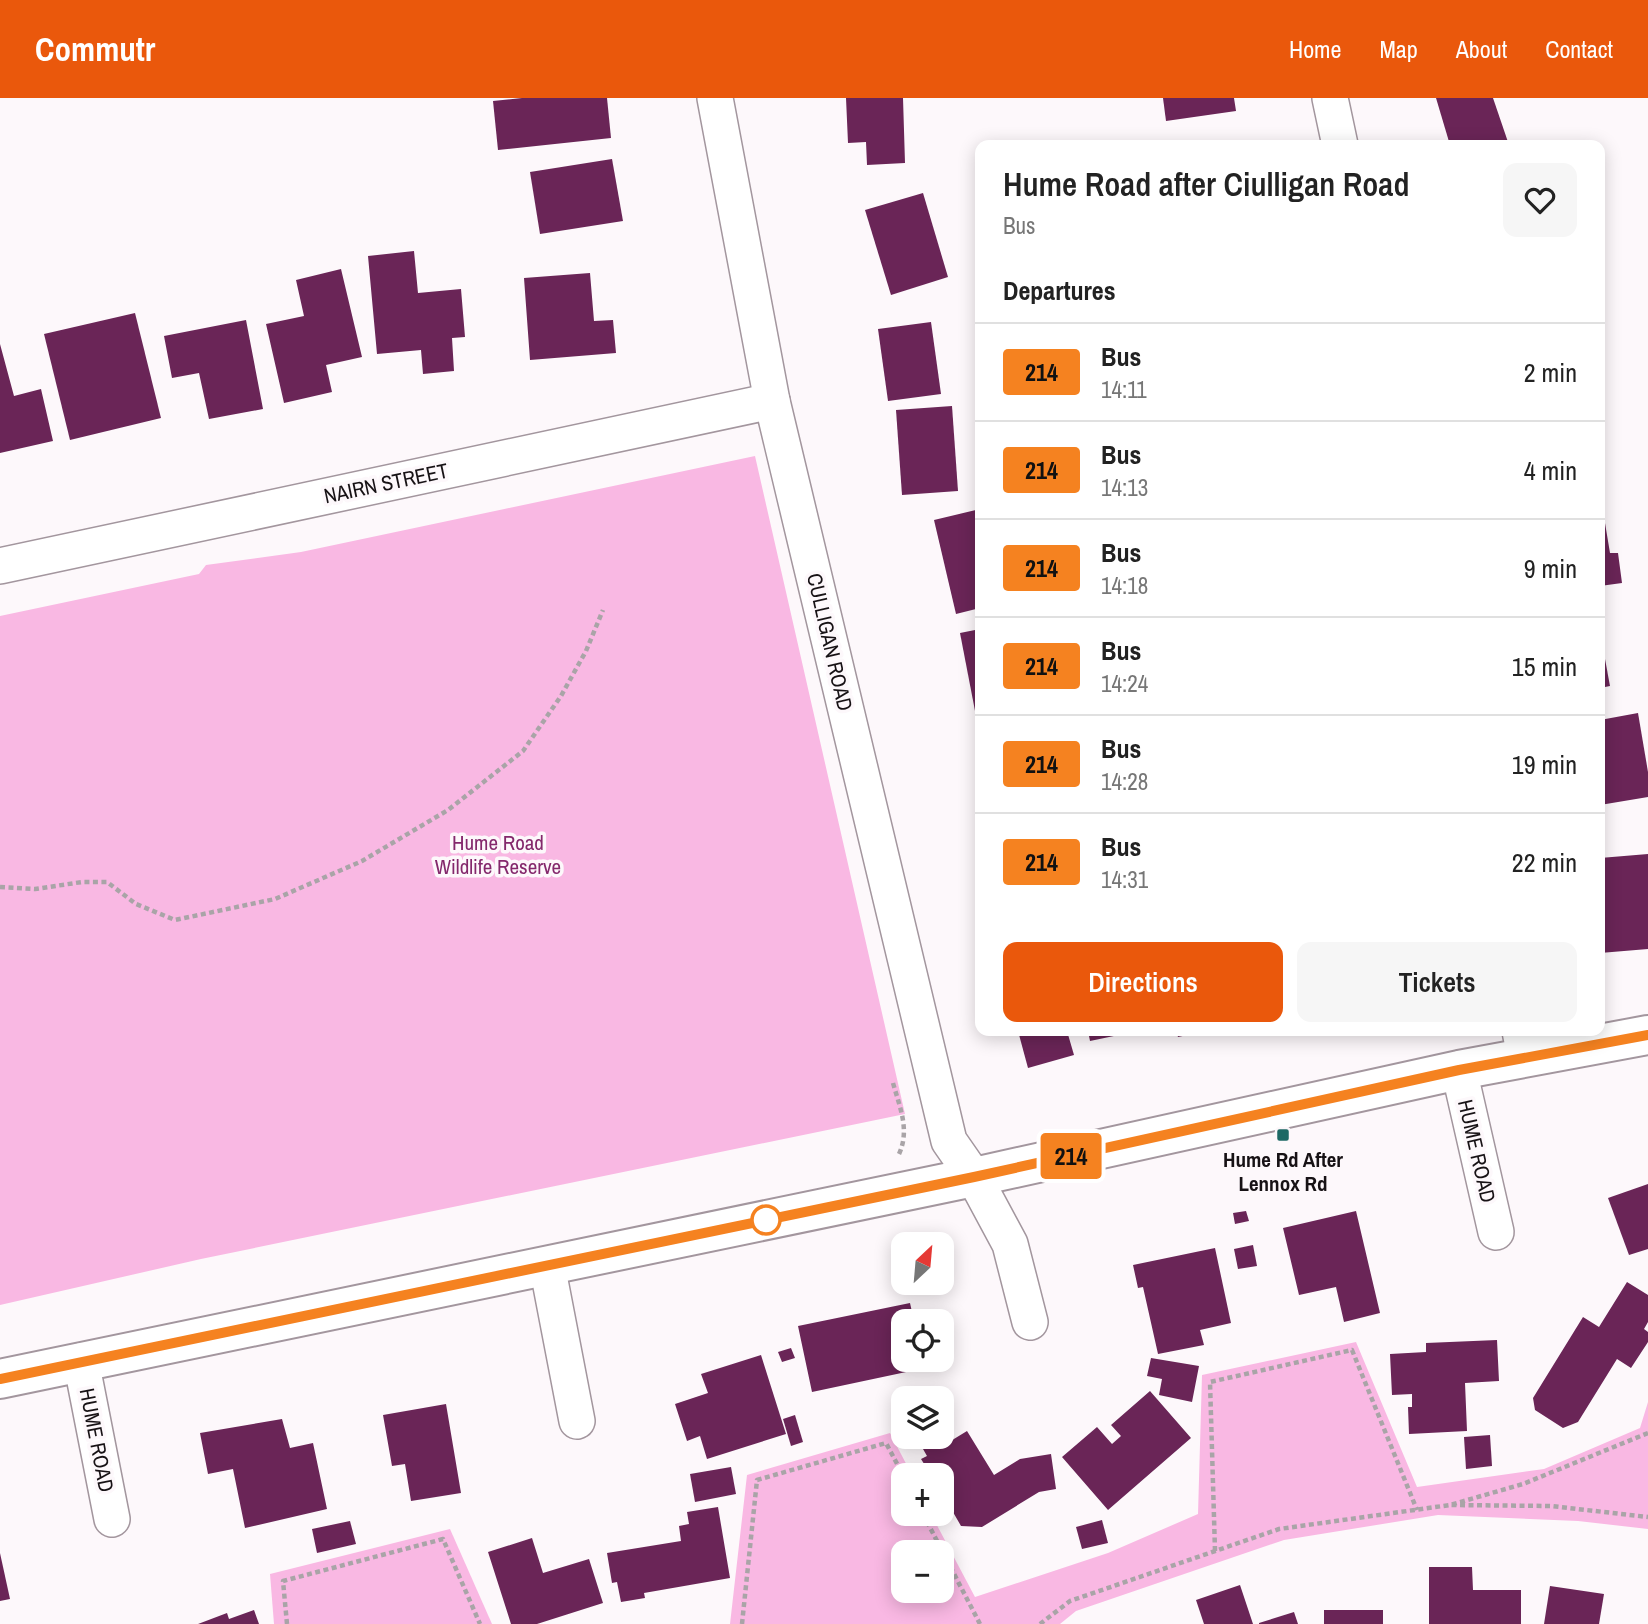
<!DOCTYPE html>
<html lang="en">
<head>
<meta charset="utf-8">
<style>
	body { margin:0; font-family:"Archivo Narrow",sans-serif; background:#f6f6f6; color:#222; height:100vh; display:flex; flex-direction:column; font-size:26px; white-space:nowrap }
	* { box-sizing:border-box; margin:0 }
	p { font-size:23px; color:#767676 }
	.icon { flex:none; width:38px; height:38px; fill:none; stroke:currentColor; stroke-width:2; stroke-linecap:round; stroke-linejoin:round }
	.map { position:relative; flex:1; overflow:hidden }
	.drawer { position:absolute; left:975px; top:42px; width:630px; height:896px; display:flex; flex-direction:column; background:#fff; border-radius:14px; box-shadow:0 4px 18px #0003 }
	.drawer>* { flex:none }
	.badge { padding:0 14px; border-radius:5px; font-size:24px; line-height:46px }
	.needle { width:46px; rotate:26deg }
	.controls { position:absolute; left:891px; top:1134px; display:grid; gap:14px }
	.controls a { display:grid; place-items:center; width:63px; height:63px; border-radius:14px; background:#fff; box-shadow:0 4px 18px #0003; font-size:35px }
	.map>.badge { position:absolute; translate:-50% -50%; box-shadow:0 0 0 4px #fff }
	h2 { padding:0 28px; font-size:26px; line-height:63px }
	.round { display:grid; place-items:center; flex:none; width:74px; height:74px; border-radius:14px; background:#f6f6f6 }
	.headline { display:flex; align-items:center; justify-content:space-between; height:119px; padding:0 28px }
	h1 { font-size:33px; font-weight:600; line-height:52px }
	.button { display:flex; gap:14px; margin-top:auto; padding:14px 28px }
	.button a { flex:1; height:80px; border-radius:14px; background:#ea580c; color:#fff; font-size:28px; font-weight:600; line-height:80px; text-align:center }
	.button a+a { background:#f6f6f6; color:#222 }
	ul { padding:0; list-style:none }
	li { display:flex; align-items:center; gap:21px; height:98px; padding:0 28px; border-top:2px solid #e0e0e0 }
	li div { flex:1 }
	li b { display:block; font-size:26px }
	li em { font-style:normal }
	li .badge { min-width:77px; font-weight:700; text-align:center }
	header { display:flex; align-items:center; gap:42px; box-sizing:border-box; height:98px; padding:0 35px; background:#ea580c; color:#fff }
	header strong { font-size:33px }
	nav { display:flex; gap:38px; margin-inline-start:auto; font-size:24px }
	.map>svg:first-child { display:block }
	.green { fill:#f9b8e3; fill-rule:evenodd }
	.building { fill:#6a2557 }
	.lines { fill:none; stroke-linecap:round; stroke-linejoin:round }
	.minor-casing { stroke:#a3969e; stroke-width:38 }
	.tertiary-casing { stroke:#a3969e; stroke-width:42 }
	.path { stroke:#a9a4a7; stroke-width:4.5; stroke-dasharray:5 3.5; stroke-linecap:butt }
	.minor { stroke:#fff; stroke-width:35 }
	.tertiary { stroke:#fff; stroke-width:38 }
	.line-casing { stroke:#fff; stroke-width:16 }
	.line { stroke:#f58220; stroke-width:10 }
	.poi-dot { fill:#1d6965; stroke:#fdf8fb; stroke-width:2.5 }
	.stop-dot { fill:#fff; stroke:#f58220; stroke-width:3.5 }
	.labels { text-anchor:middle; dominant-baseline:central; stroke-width:7; stroke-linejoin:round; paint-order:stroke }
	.street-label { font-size:21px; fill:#171215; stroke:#fdf8fb }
	.park-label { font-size:21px; fill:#84286c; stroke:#fdf8fb }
	.poi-label { font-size:21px; font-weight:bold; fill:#171215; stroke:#fdf8fb }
</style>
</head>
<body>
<header>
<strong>Commutr</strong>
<nav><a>Home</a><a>Map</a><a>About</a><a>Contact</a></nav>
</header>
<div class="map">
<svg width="1648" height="1526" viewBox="0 0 1648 1526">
	<rect width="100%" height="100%" fill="#fdf8fb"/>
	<g class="green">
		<polygon points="755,358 905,1016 201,1161 0,1207 0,518 199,476 206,467 301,454"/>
		<path d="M 1356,1244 L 1417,1389 L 1544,1371 L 1640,1330 L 1648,1304 L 1648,1431 L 1578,1423 L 1438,1417 L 1284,1442 L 1076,1513 L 1060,1526 L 730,1526 L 747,1377 L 890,1335 L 912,1377 L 903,1377 L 903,1416 L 931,1416 L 975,1499 L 1108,1455 L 1198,1416 L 1202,1277 ZM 942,1454 L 942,1493 L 903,1493 L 903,1454 Z"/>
		<polygon points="450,1431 492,1526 274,1526 270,1476"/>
	</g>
	<g class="building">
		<polygon points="522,0 607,0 611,40 498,52 493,3"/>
		<polygon points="846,0 903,0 905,65 867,67 866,44 848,45"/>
		<polygon points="1163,0 1234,0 1236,13 1166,23"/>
		<polygon points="1436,0 1493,0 1509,47 1450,47"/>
		<polygon points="1230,42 1231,47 1210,47 1210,46"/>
		<polygon points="612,61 623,123 540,136 530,74"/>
		<polygon points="923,95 948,179 891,197 865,112"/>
		<polygon points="414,153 418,195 461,191 465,239 452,240 454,273 423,276 421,252 377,256 368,158"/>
		<polygon points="341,171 362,259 326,267 332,294 284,305 266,226 304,218 296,182"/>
		<polygon points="590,175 594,223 613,222 616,255 530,262 524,180"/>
		<polygon points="135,215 161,320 70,342 44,236"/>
		<polygon points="246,222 263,311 209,321 199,275 172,280 164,238"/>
		<polygon points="931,224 941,296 888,303 878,231"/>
		<polygon points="0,246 14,298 41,291 53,343 0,355"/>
		<polygon points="952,308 958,393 902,397 896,312"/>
		<polygon points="1600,395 1610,455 1618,455 1622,485 1600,488"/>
		<polygon points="980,411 980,510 956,516 934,422"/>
		<polygon points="980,531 980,618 976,618 960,535"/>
		<polygon points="1600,534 1610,588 1600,590"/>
		<polygon points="1638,615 1648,674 1648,699 1600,707 1600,622"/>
		<polygon points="1648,756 1648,851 1600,855 1600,812 1602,812 1600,760"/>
		<polygon points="1018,933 1067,933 1074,957 1028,970"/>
		<polygon points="1088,933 1133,933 1133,934 1090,943"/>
		<polygon points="1176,933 1201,933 1201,934 1178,939"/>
		<polygon points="1648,1086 1648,1151 1629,1157 1608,1100"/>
		<polygon points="1246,1113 1249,1123 1235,1126 1233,1115"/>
		<polygon points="1356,1113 1380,1215 1344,1224 1336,1189 1299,1197 1283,1130"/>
		<polygon points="1253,1147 1257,1168 1238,1171 1234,1151"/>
		<polygon points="1215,1150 1231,1225 1200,1232 1204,1247 1158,1256 1143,1189 1138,1190 1133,1167"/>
		<polygon points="1627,1184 1648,1197 1648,1224 1644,1231 1648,1234 1648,1244 1631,1270 1617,1261 1578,1324 1563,1330 1535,1312 1533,1300 1583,1219 1599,1229"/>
		<polygon points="910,1205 914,1223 903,1223 903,1262 923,1262 925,1270 812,1294 798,1228"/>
		<polygon points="1497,1242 1499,1283 1465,1285 1467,1333 1409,1336 1408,1309 1412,1309 1412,1296 1392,1297 1390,1256 1426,1254 1426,1245"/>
		<polygon points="791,1250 795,1260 782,1264 778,1254"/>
		<polygon points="761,1257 786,1336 707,1361 700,1338 687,1343 675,1306 708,1295 701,1276"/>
		<polygon points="1151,1260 1199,1268 1192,1304 1159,1297 1162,1281 1147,1278"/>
		<polygon points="1150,1293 1191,1340 1108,1412 1062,1359 1097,1329 1112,1346 1121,1338 1111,1327"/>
		<polygon points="446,1306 461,1395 411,1403 405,1366 392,1368 383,1317"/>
		<polygon points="795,1317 803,1344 791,1348 783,1321"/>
		<polygon points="282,1321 290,1350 313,1345 327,1411 245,1430 233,1371 208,1376 200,1335"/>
		<polygon points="942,1332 949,1344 967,1333 994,1377 1020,1361 1051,1356 1056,1391 1039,1394 982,1429 961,1428 942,1395 942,1377 931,1377 921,1361 927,1358 919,1344 927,1339 942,1339"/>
		<polygon points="1490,1337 1492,1368 1466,1371 1464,1339"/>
		<polygon points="731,1369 736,1396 695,1404 690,1376"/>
		<polygon points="718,1409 730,1480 644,1495 645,1500 621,1504 617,1484 612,1485 607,1455 681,1443 679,1428 689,1426 687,1414"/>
		<polygon points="1102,1422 1108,1445 1082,1451 1076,1429"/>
		<polygon points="350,1423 356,1446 317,1455 312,1431"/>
		<polygon points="532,1440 543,1475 589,1461 603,1505 537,1526 511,1526 488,1454"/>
		<polygon points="0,1455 10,1501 0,1503"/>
		<polygon points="1429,1469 1472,1469 1473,1492 1521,1492 1521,1526 1429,1526"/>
		<polygon points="1240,1487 1253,1526 1204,1526 1196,1502"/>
		<polygon points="1550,1488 1604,1496 1599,1526 1544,1526"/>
		<polygon points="254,1512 259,1526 198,1526 227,1515 229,1521"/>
		<rect x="1324" y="1512" width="59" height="14"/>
		<polygon points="1294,1514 1298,1526 1259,1526 1259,1525"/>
	</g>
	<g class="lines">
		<g class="minor-casing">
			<g id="minor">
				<polyline points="715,0 772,303 949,1043 974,1079 1010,1146 1030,1224"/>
				<polyline points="1330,0 1340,47"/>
				<polyline points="0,468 772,303"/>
				<polyline points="1520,933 1525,959"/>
				<polyline points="1459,972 1496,1134"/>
				<polyline points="547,1167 577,1323"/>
				<polyline points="81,1263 112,1421"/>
			</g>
		</g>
		<g class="tertiary-casing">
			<polyline id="tertiary" points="0,1281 974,1079 1459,972 1648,937"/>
		</g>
		<g class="path">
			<polyline points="0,789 35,791 82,784 107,784 136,806 175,822 275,801 362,763 448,712 523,653 561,598 586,553 603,512"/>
			<path d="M 893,985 C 900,1010 910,1032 899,1056"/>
			<polyline points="1648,1335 1523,1386 1450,1407 1551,1408 1648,1419"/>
			<polyline points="923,1416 980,1526"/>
			<polyline points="1215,1453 1210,1284 1352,1252 1417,1412"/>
			<polyline points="287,1526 283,1483 443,1441 480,1526"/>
			<polyline points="742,1526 757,1382 886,1345 903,1377"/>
			<polyline points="1040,1526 1070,1503 1279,1431 1450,1407"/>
		</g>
		<use href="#minor" class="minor"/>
		<use href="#tertiary" class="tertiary"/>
	</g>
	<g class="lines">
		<g class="line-casing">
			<polyline id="line" points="0,1281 974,1079 1459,972 1648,937"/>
		</g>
		<use href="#line" class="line"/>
	</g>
	<rect class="poi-dot" x="1276" y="1030" width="14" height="14" rx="3.5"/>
	<circle class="stop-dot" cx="766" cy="1122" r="14"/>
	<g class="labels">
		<g class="street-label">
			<text transform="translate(386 385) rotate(-12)">NAIRN STREET</text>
			<text transform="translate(830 544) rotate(77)">CULLIGAN ROAD</text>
			<text transform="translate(1477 1053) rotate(77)">HUME ROAD</text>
			<text transform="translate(97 1342) rotate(79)">HUME ROAD</text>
		</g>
		<g class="park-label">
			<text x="498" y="744">Hume Road<tspan x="498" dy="24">Wildlife Reserve</tspan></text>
		</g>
		<g class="poi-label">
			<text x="1283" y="1061">Hume Rd After<tspan x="1283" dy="24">Lennox Rd</tspan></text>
		</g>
	</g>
</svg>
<div class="controls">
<a><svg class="needle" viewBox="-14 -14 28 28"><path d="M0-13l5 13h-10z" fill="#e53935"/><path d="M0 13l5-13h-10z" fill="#767676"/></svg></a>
<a><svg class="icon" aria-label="locate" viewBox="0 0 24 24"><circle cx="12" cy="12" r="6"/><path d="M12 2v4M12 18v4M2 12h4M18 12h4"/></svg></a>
<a><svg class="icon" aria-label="layers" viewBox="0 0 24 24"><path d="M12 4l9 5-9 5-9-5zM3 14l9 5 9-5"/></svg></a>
<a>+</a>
<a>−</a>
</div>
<b class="badge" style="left:1071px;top:1058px;background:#f58220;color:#111">214</b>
<section class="drawer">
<div class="headline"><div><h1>Hume Road after Ciulligan Road</h1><p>Bus</p></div><a class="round"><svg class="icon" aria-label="heart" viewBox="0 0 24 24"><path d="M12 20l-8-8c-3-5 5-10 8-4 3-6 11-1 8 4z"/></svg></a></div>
<h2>Departures</h2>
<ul>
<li><span class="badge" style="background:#f58220;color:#111">214</span><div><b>Bus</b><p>14:11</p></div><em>2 min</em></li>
<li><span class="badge" style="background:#f58220;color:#111">214</span><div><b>Bus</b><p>14:13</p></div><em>4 min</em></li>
<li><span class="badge" style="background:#f58220;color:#111">214</span><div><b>Bus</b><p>14:18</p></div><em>9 min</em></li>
<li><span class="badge" style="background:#f58220;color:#111">214</span><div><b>Bus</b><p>14:24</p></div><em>15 min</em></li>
<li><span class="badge" style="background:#f58220;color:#111">214</span><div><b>Bus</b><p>14:28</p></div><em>19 min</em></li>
<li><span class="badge" style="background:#f58220;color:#111">214</span><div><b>Bus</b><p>14:31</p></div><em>22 min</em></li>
</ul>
<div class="button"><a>Directions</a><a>Tickets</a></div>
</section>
</div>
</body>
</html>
